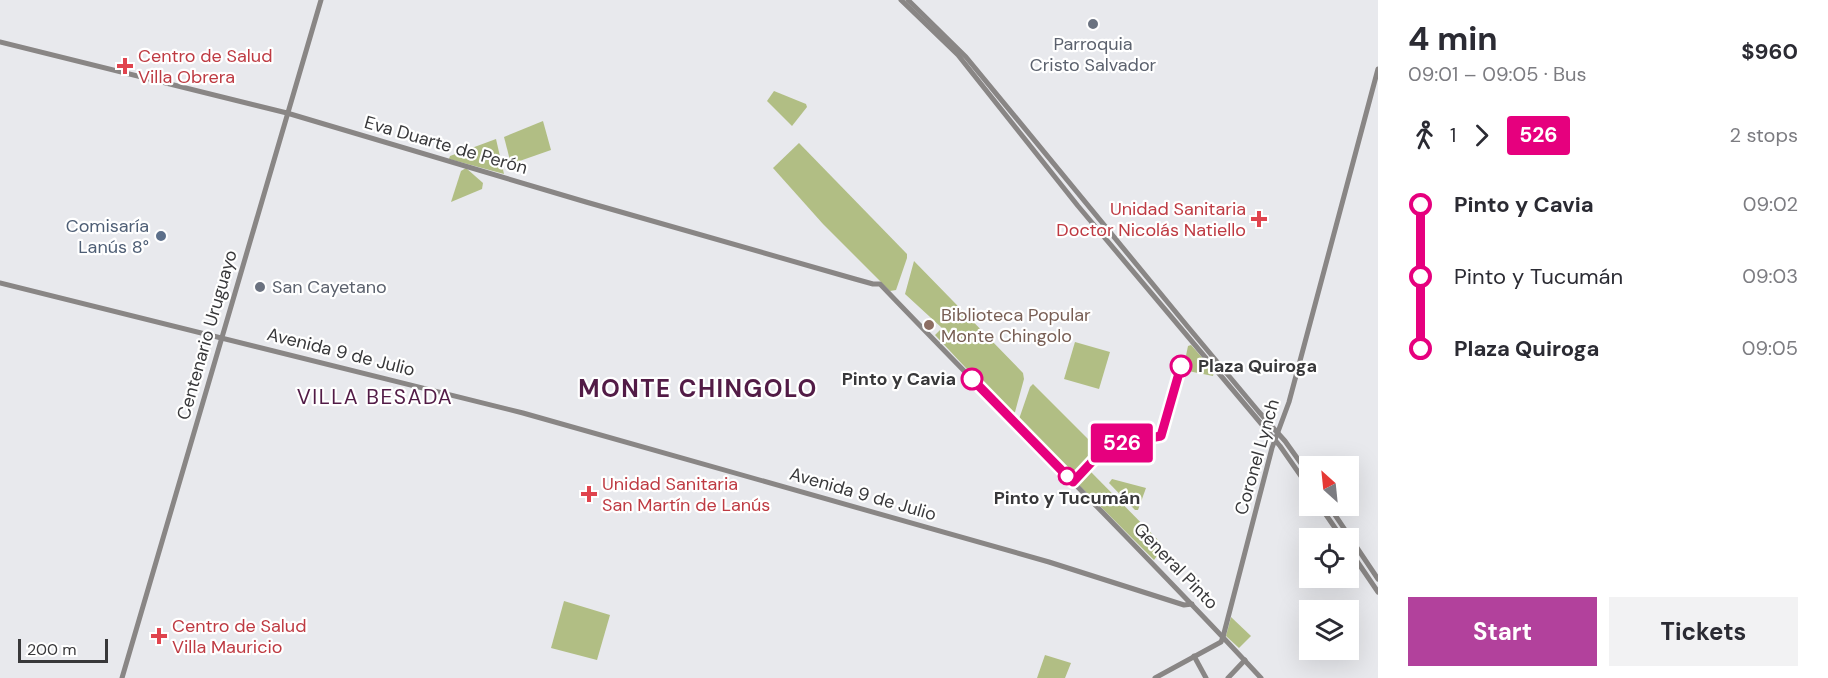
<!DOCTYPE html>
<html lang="en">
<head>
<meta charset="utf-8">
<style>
	body { margin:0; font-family:"DM Sans",sans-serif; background:#f2f2f3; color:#2b2b33; height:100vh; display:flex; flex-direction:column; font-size:22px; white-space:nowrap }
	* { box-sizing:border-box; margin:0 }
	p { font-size:20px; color:#7c7c81 }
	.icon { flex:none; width:33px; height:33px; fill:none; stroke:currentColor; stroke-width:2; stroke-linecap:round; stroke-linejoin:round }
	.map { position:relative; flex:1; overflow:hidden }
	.drawer { display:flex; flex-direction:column; background:#fff; width:450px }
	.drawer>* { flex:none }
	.badge { padding:0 12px; border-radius:4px; font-size:21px; line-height:39px }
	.needle { width:39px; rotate:333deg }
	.controls { position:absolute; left:1299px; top:456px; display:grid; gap:12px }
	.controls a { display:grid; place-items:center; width:60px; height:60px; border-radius:0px; background:#fff; box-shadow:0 6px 24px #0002; font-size:30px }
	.scale { position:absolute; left:18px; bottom:15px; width:90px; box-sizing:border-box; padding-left:6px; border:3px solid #38383a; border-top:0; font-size:16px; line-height:21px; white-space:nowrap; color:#38383a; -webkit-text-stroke:4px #fff; paint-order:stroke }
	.map>.badge { position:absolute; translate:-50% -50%; box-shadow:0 0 0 3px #fff }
	.legs { display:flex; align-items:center; gap:9px; height:66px; padding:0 30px; font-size:20px }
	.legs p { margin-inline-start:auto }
	.head { display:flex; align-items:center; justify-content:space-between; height:102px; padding:0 30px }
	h1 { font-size:33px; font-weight:700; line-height:45px }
	.action { display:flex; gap:12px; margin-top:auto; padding:12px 30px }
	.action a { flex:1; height:69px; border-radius:0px; background:#b2419c; color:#fff; font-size:24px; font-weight:700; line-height:69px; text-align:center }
	.action a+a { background:#f2f2f3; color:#2b2b33 }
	ul { padding:0 30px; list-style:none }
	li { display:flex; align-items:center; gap:21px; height:72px; font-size:22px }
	li i { display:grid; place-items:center; width:9px; height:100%; margin:0 8px; background:currentColor }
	li i::after { content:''; width:15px; height:15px; margin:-8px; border:4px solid; border-radius:50%; background:#fff }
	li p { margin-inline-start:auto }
	li:first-child i { background:linear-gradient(#0000 50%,currentColor 0) }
	li:last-child i { background:linear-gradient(currentColor 50%,#0000 0) }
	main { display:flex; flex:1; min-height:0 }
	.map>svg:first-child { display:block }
	.green { fill:#b1be84 }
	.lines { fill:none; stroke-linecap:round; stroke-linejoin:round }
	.secondary { stroke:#898685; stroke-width:5 }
	.line-1-casing { stroke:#fff; stroke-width:14 }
	.line-1 { stroke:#e6007e; stroke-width:9 }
	.worship-dot { fill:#6b7280; stroke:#fff; stroke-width:2 }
	.health-dot { fill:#e0444e; stroke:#fff; stroke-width:2 }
	.service-dot { fill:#5c6f8a; stroke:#fff; stroke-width:2 }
	.education-dot { fill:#8d6e63; stroke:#fff; stroke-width:2 }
	.stop-1-dot { fill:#fff; stroke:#e6007e; stroke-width:3 }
	.labels { text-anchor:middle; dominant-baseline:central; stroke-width:4.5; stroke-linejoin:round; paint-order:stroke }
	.worship-label { font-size:18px; fill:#5b616d; stroke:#fff }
	.health-label { font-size:18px; fill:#be3a42; stroke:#fff; text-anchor:start }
	.street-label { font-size:18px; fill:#38383a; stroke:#fff }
	.service-label { font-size:18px; fill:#4e5e75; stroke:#fff; text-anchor:end }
	.education-label { font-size:18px; fill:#785e54; stroke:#fff; text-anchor:start }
	.stop-label { font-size:18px; font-weight:bold; fill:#38383a; stroke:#fff; text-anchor:start }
	.quarter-label { font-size:21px; letter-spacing:1.5px; fill:#521b46; stroke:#fff }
	.district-label { font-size:24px; font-weight:bold; letter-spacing:1.5px; fill:#521b46; stroke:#fff }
</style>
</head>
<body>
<main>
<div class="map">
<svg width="1378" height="678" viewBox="0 0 1378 678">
	<rect width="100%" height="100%" fill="#e8e9ed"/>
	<g class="green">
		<polygon points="774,91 806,104 807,107 792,126 767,101"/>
		<polygon points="543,121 551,150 511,164 504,137"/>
		<polygon points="496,139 504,174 449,159 450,156"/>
		<polygon points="799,143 907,254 907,258 896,290 890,291 823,224 773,168"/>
		<polygon points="466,168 483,183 482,189 451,202 461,171"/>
		<polygon points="914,261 1023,373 1024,379 1015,412 1012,414 1008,413 935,335 942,328 905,294"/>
		<polygon points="1075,342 1110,352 1099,389 1064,379"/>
		<polygon points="1191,345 1214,371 1213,376 1183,370 1188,346"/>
		<polygon points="1033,384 1097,448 1097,454 1074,477 1018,422 1030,387"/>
		<polygon points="1088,471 1090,471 1162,544 1162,549 1154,560 1078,484 1078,482"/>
		<polygon points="1112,479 1146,488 1138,510 1135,510 1109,483"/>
		<polygon points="564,601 610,615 597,660 551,648"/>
		<polygon points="1231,617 1251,636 1239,648 1226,636"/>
		<polygon points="1045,655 1071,663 1065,678 1037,678"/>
	</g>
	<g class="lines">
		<g class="secondary">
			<polyline points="901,0 958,55 1078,206 1280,446 1310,489"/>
			<polyline points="908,0 966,57 1188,327 1259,412 1285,441 1310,476"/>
			<path d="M 0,42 L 287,113 L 586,202 L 855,279 L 873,284 L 880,284 C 1006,416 1137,544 1261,678"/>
			<polyline points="0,283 523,413 1049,562 1184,605 1192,604"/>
			<polyline points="1320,506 1342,538"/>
			<polyline points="1329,506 1378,579"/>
			<polyline points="1348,548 1378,592"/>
			<polyline points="1194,656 1206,678"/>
			<polyline points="122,678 321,0"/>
			<polyline points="1155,678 1221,642 1223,637 1272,448 1289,402 1378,69"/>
			<polyline points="1228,678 1245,660"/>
		</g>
	</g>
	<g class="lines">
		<g class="line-1-casing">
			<polyline id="line-1" points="972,379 1073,482 1103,450 1111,445 1161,436 1181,366"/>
		</g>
		<use href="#line-1" class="line-1"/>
	</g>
	<g class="worship-dot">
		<circle cx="1093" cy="24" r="6"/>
		<circle cx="260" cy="287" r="6"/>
	</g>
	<g class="health-dot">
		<path d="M122 57h6v6h6v6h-6v6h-6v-6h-6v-6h6z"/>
		<path d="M1256 210h6v6h6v6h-6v6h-6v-6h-6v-6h6z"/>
		<path d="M586 485h6v6h6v6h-6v6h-6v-6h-6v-6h6z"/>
		<path d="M156 627h6v6h6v6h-6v6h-6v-6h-6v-6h6z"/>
	</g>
	<circle class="service-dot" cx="161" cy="236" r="6"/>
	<circle class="education-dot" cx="929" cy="325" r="6"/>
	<g class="stop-1-dot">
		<circle cx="1181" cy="366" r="10"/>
		<circle cx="972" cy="379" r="10"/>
		<circle cx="1067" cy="476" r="8"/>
	</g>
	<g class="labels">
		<g class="worship-label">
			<text x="1093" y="44">Parroquia<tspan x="1093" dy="21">Cristo Salvador</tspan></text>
			<text x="272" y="287" text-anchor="start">San Cayetano</text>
		</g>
		<g class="health-label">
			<text x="138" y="56">Centro de Salud<tspan x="138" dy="21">Villa Obrera</tspan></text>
			<text x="1246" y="209" text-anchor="end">Unidad Sanitaria<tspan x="1246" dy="21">Doctor Nicolás Natiello</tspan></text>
			<text x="602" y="484">Unidad Sanitaria<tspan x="602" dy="21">San Martín de Lanús</tspan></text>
			<text x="172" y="626">Centro de Salud<tspan x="172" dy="21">Villa Mauricio</tspan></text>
		</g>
		<g class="street-label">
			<text transform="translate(446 145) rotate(16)">Eva Duarte de Perón</text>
			<text transform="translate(207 335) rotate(-74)">Centenario Uruguayo</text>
			<text transform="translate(341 352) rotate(14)">Avenida 9 de Julio</text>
			<text transform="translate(1257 457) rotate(-74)">Coronel Lynch</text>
			<text transform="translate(863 494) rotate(16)">Avenida 9 de Julio</text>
			<text transform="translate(1176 566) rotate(46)">General Pinto</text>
		</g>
		<g class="service-label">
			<text x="149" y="226">Comisaría<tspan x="149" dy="21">Lanús 8°</tspan></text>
		</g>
		<g class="education-label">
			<text x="941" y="315">Biblioteca Popular<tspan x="941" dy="21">Monte Chingolo</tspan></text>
		</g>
		<g class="stop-label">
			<text x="1198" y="366">Plaza Quiroga</text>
			<text x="956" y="379" text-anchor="end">Pinto y Cavia</text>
			<text x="1067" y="498" text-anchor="middle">Pinto y Tucumán</text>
		</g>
		<g class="quarter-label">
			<text x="375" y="397">VILLA BESADA</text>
		</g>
		<g class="district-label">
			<text x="698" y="388">MONTE CHINGOLO</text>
		</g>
	</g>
</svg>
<div class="controls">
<a><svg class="needle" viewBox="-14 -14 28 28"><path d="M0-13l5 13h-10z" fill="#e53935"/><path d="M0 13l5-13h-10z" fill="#7c7c81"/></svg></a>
<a><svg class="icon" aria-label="locate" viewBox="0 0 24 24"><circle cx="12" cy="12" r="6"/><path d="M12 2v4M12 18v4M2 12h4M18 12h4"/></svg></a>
<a><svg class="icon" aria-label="layers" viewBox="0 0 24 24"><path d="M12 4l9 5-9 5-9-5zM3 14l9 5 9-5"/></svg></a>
</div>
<div class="scale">200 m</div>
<b class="badge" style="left:1122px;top:443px;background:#e6007e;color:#fff">526</b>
</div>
<section class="drawer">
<div class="head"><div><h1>4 min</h1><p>09:01 – 09:05 · Bus</p></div><b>$960</b></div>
<div class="legs"><svg class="icon" aria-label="walk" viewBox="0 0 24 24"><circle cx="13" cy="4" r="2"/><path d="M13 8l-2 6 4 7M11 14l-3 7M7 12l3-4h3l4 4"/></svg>1<svg class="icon" aria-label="forward" viewBox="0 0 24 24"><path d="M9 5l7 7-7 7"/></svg><b class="badge" style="background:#e6007e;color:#fff">526</b><p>2 stops</p></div>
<ul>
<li><i style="color:#e6007e"></i><b>Pinto y Cavia</b><p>09:02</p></li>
<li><i style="color:#e6007e"></i><span>Pinto y Tucumán</span><p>09:03</p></li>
<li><i style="color:#e6007e"></i><b>Plaza Quiroga</b><p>09:05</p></li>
</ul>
<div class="action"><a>Start</a><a>Tickets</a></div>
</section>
</main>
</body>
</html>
